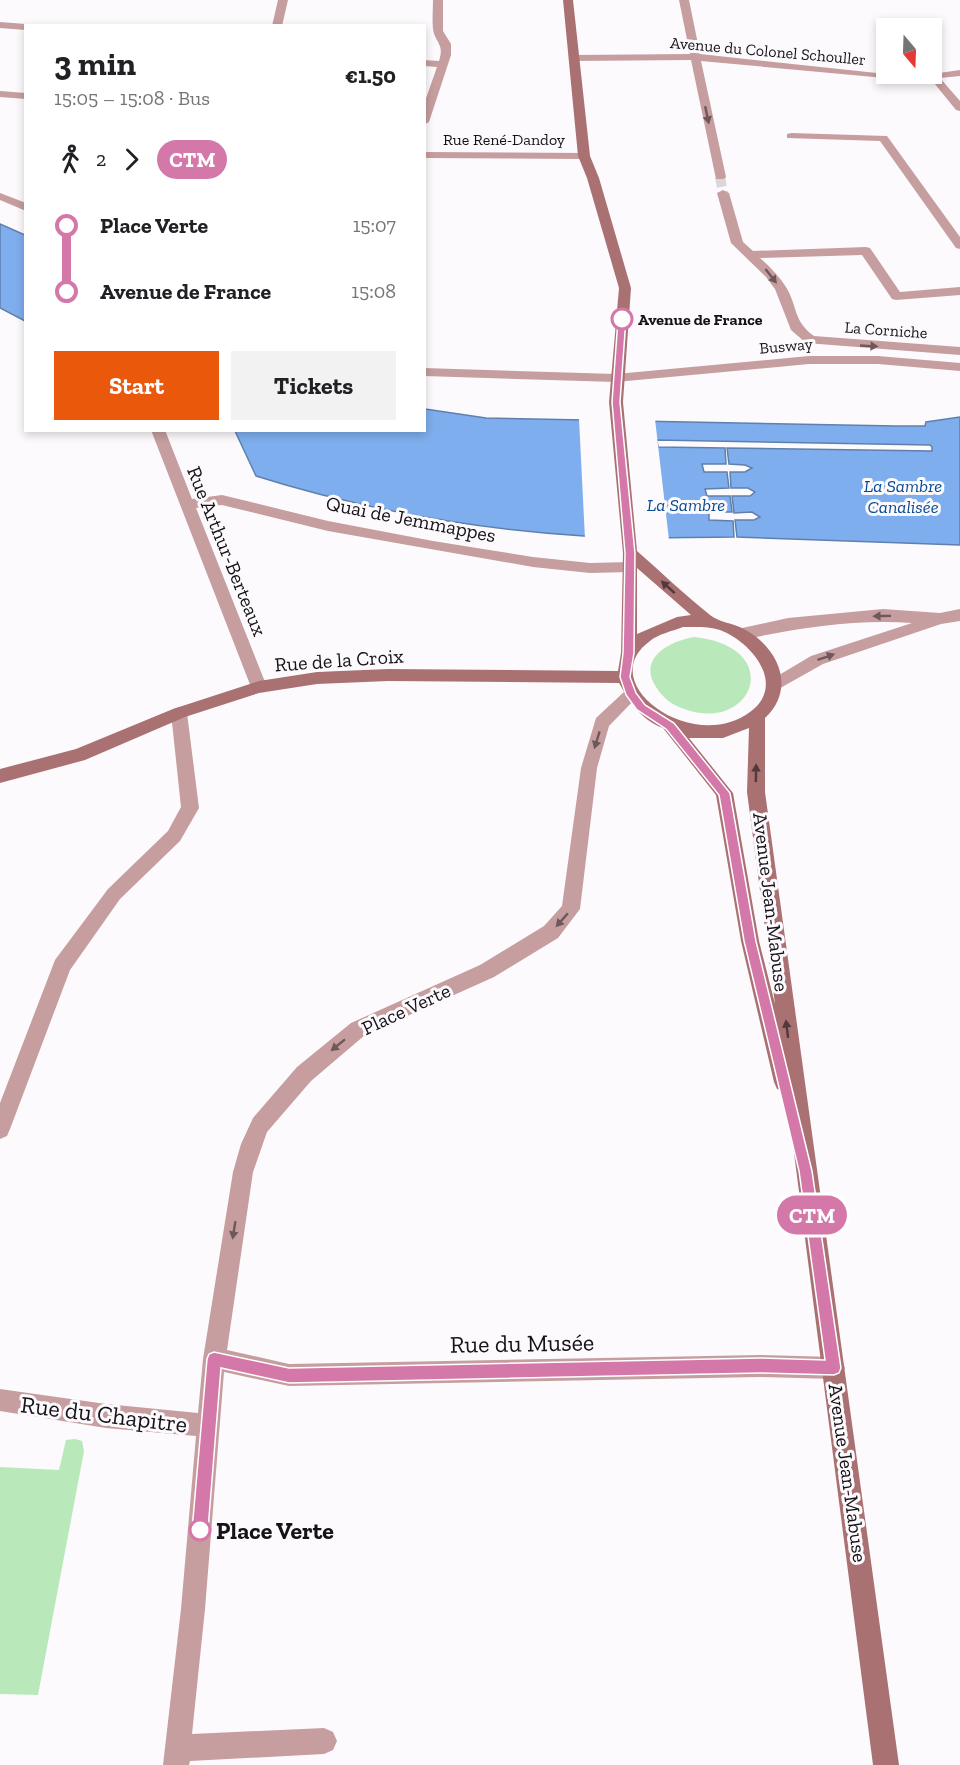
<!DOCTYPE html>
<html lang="en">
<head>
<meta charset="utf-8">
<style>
	body { margin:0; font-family:"Zilla Slab",serif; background:#f2f2f2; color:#202124; height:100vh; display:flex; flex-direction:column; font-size:22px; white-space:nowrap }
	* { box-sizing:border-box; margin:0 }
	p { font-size:20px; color:#757577 }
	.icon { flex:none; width:33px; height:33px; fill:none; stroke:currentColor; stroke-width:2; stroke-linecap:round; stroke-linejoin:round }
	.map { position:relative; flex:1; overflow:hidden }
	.details { position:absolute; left:24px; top:24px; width:402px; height:408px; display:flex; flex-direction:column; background:#fff; border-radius:0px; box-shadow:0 3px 9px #0003 }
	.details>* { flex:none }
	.badge { padding:0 12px; border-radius:20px; font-size:21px; line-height:39px }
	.needle { width:39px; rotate:161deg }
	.tools { position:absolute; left:876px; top:18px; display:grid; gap:12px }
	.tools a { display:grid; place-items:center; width:66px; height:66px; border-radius:0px; background:#fff; box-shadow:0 3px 9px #0003; font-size:30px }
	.map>.badge { position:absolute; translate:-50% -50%; box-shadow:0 0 0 3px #fff }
	.legs { display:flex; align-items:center; gap:9px; height:66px; padding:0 30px; font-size:20px }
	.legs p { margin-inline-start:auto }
	.summary { display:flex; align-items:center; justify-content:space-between; height:102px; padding:0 30px }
	h1 { font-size:33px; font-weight:800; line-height:45px }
	.primary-button { display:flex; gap:12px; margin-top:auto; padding:12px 30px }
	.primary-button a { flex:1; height:69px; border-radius:0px; background:#ea580c; color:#fff; font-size:24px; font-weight:800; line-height:69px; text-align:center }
	.primary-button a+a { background:#f2f2f2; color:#202124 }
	ul { padding:0 30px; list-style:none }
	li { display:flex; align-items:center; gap:21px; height:66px; font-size:22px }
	li i { display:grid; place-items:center; width:9px; height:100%; margin:0 8px; background:currentColor }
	li i::after { content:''; width:15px; height:15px; margin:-8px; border:4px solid; border-radius:50%; background:#fff }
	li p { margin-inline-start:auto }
	li:first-child i { background:linear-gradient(#0000 50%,currentColor 0) }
	li:last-child i { background:linear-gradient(currentColor 50%,#0000 0) }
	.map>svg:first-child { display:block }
	.green { fill:#b9e9bb }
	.water { fill:#7eaeed; stroke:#5f80ad; stroke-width:1.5 }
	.pier { fill:#fcfafd }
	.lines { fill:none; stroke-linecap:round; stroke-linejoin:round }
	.street-tunnel { stroke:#dad7db; stroke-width:10; stroke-dasharray:10 5; stroke-linecap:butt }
	.lane { fill:#c69e9f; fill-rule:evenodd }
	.street { fill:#c69e9f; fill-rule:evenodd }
	.secondary { fill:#aa7173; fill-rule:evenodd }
	.oneway { fill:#6e585c }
	.oneway2 { fill:#51393c }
	.line-1 { fill:#d378a9; stroke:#fff; stroke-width:1.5 }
	.stop-1-dot { fill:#fff; stroke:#d378a9; stroke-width:3 }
	.labels { text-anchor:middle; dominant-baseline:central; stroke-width:6; stroke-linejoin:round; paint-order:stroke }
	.far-street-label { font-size:16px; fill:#161318; stroke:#fcfafd }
	.far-stop-label { font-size:16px; font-weight:bold; fill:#161318; stroke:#fcfafd; text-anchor:start }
	.far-water-label { font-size:18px; font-style:italic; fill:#064a93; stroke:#fcfafd }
	.street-label { font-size:20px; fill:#161318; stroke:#fcfafd }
	.near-street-label { font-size:24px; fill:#161318; stroke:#fcfafd }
	.near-stop-label { font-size:24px; font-weight:bold; fill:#161318; stroke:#fcfafd; text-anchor:start }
</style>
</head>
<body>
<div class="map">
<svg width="960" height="1765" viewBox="0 0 960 1765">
	<rect width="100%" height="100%" fill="#fcfafd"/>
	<g class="green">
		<path d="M 694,637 C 787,647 753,734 684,709 C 672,705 663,698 656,687 C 637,658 670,641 694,637 Z"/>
		<polygon points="75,1439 82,1441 84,1451 38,1695 0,1694 0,1467 59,1470 66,1440"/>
	</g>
	<g class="water">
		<polygon points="0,224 25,235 25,321 0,308"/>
		<path d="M 425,409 L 486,418 L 896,426 L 925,426 L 926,422 L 960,417 L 960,545 L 737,537 L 735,520 L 754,520 L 760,517 L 752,512 L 734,513 L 732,496 L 750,496 L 755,492 L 748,488 L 731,488 L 730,472 L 745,472 L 752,468 L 745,465 L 729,464 L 727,448 L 932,451 L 932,447 L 930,445 L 657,440 L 658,447 L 725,448 L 726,464 L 702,464 L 704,472 L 727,472 L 729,488 L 705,489 L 707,496 L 730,496 L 732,512 L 709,512 L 709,520 L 733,521 L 734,537 C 684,537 634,540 584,536 C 474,529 361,509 256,476 L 235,431 L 424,430 Z"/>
	</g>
	<polygon class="pier" points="579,419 655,419 669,540 585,539"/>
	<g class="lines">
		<polyline class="street-tunnel" points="720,177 723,193"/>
		<g class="lane">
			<polygon points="0,91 26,93 26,99 0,97"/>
			<polygon points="0,193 26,203 26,211 0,200"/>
			<polygon points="809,356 878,356 960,363 960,371 878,364 809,364 616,382 609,378 616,374"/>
		</g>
		<g class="street">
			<polygon points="278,0 288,0 282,26 272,26"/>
			<path d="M 433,0 L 443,0 L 443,31 L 451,44 L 451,55 L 429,122 L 424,125 L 424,104 L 437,67 L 424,66 L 424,60 L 439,61 C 445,44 435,43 433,29 C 432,20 433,9 433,0 Z"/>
			<polygon points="679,0 689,0 700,54 886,74 932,74 960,70 960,76 940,78 960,101 960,111 956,110 930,78 907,80 701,61 726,177 724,179 716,179 691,60 574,61 569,58 574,55 690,54"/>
			<polygon points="0,22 26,24 30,26 26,26 26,30 0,28"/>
			<polygon points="791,133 887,136 960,237 960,249 956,248 880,141 787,138 787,134"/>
			<polygon points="424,152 584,153 590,156 584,159 424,158"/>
			<path d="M 723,190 L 729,193 L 743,242 L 753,251 L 866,247 L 870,248 L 900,292 L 960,287 L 960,295 L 896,300 L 892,299 L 862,255 L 760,258 C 770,267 779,276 786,287 C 798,307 793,321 814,336 L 960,347 L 960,355 L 806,343 L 791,330 L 775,289 L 766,277 L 731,243 L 717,193 Z"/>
			<polygon points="424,368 616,374 623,378 616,382 424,376"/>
			<polygon points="151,430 165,430 192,499 222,495 328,521 433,541 533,557 590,563 630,562 637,567 630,572 590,573 533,567 328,531 222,505 196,508 267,687 265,691 253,691 251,687"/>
			<path d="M 883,609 L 940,613 L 960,609 L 960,621 L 941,624 L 823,664 L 775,691 L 769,689 L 767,685 L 769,681 L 811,656 L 912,623 C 855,619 797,628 742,640 L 736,638 L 734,634 L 736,630 L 742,628 L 788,618 Z"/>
			<polygon points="631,689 637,691 639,695 609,726 597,768 580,909 558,938 494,977 365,1035 311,1081 267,1132 253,1172 227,1350 289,1364 760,1355 834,1357 842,1360 845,1368 842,1376 834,1379 760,1377 289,1386 224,1372 205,1609 192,1734 324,1728 333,1732 337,1741 333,1750 324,1754 190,1761 189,1765 163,1765 181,1609 196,1436 106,1428 0,1411 0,1389 106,1404 198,1413 203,1359 233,1172 241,1144 253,1118 297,1067 351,1023 480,965 544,926 562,906 581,768 596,718 625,691"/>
			<polygon points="179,707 185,709 187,713 199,808 180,841 120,899 70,970 10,1129 7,1136 0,1139 0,1103 55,960 108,889 168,831 181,807 171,713 173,709"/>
		</g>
		<path class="secondary" d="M 563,0 L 573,0 L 590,156 L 599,178 L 631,288 L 623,402 L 637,551 C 661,572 685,595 710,615 C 718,622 733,623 744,629 C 778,647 797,688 765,718 L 765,792 L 899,1765 L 873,1765 L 786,1091 L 777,1089 L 774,1082 L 741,941 L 716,795 L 663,728 C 641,720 630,702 619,683 L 388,681 L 317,684 L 259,693 L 185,717 L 85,760 L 0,783 L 0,769 L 76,749 L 173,709 L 259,681 L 317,672 L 388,669 L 618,671 L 621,653 L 623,553 L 609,402 L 619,288 L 587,178 L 578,156 ZM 637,568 L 691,615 L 677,617 L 637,634 ZM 683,627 C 695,627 708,626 720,630 C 752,642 787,685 750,712 C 693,755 592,683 650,641 C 658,634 673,631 683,627 ZM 749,728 L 747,792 L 775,1004 L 759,941 L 733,793 L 689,738 L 723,738 Z"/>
	</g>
	<defs><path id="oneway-solid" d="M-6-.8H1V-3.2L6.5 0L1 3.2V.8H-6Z" transform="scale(1.5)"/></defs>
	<g class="oneway">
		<use href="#oneway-solid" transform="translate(707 115) rotate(78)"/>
		<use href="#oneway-solid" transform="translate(771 276) rotate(52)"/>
		<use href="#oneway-solid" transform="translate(869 346) rotate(3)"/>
		<use href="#oneway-solid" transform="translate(882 616) rotate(179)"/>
		<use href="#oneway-solid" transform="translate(826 657) rotate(-19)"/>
		<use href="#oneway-solid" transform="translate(597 740) rotate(107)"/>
		<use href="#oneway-solid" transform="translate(562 920) rotate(131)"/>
		<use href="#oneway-solid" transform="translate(338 1045) rotate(141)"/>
		<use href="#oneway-solid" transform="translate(234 1230) rotate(99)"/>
	</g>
	<g class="oneway2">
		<use href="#oneway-solid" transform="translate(668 587) rotate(-138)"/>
		<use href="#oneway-solid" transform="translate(756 773) rotate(-89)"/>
		<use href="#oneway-solid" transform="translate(787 1029) rotate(-97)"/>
	</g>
	<polygon class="line-1" points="622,316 626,319 620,402 635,553 634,653 630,677 636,693 645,705 674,723 730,793 756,941 812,1171 841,1368 839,1373 834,1375 760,1373 289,1383 221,1368 208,1530 205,1535 200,1538 194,1535 192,1530 207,1359 209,1354 214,1352 289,1368 760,1358 825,1360 799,1171 744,941 719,795 666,729 637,710 626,695 620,677 623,653 625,553 612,402 618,319"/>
	<g class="stop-1-dot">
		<circle cx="622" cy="319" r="10"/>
		<circle cx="200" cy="1530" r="10"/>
	</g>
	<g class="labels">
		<g class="far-street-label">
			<text transform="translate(768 51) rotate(5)">Avenue du Colonel Schouller</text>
			<text x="504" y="139">Rue René-Dandoy</text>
			<text transform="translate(886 330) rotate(4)">La Corniche</text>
			<text transform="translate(786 346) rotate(-5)">Busway</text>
		</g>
		<g class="far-stop-label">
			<text x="638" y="319">Avenue de France</text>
		</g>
		<g class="far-water-label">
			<text x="903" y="486">La Sambre<tspan x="903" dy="21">Canalisée</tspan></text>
			<text x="686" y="505">La Sambre</text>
		</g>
		<g class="street-label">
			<text transform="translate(411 519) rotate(11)">Quai de Jemmappes</text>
			<text transform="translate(227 551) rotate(68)">Rue Arthur-Berteaux</text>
			<text transform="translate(339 660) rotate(-4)">Rue de la Croix</text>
			<text transform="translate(771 902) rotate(83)">Avenue Jean-Mabuse</text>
			<text transform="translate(406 1009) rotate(-25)">Place Verte</text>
			<text transform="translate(848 1473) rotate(82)">Avenue Jean-Mabuse</text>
		</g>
		<g class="near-street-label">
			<text transform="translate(522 1343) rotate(-1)">Rue du Musée</text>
			<text transform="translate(104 1414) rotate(7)">Rue du Chapitre</text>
		</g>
		<g class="near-stop-label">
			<text x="216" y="1530">Place Verte</text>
		</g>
	</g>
</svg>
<div class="tools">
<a><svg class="needle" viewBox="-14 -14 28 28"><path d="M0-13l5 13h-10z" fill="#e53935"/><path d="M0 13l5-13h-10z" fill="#757577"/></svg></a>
</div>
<b class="badge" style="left:812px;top:1215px;background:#d378a9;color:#fff">CTM</b>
<section class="details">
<div class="summary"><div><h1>3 min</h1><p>15:05 – 15:08 · Bus</p></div><b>€1.50</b></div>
<div class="legs"><svg class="icon" aria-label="walk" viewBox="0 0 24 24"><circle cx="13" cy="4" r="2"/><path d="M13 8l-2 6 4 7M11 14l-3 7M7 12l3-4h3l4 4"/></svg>2<svg class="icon" aria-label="forward" viewBox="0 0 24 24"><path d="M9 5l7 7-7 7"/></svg><b class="badge" style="background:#d378a9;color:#fff">CTM</b></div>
<ul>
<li><i style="color:#d378a9"></i><b>Place Verte</b><p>15:07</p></li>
<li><i style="color:#d378a9"></i><b>Avenue de France</b><p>15:08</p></li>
</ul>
<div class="primary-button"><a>Start</a><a>Tickets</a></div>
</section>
</div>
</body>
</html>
